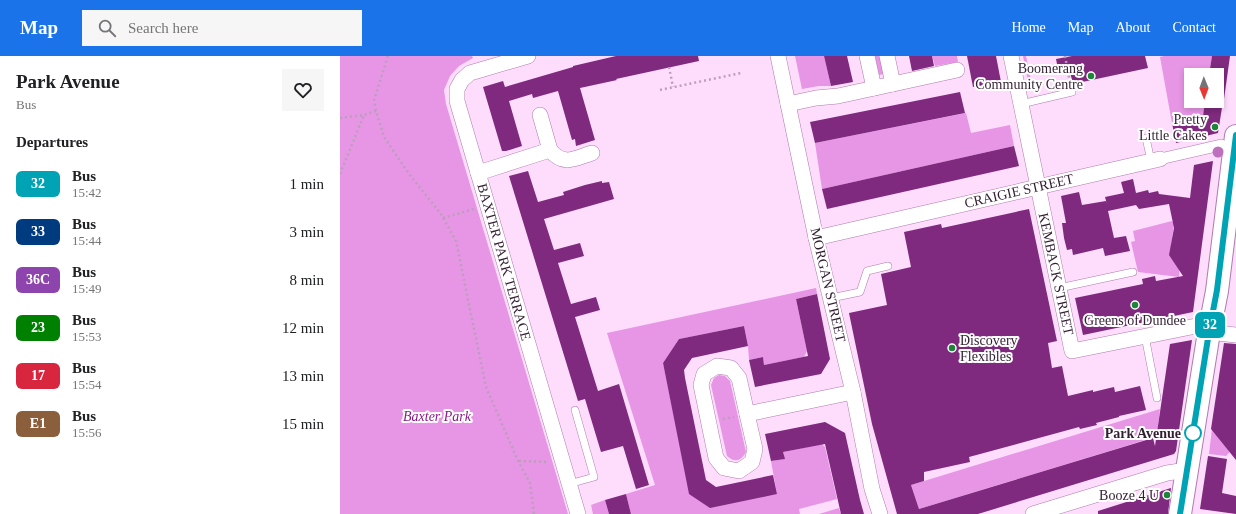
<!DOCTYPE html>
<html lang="en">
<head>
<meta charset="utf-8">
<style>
	body { margin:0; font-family:Georgia,serif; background:#f6f6f6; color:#202124; height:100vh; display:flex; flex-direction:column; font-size:15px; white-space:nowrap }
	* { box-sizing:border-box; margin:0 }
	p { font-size:13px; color:#757577 }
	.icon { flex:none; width:22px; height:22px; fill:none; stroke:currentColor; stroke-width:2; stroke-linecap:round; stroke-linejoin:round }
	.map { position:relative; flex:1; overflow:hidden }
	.panel { display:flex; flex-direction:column; background:#fff; width:340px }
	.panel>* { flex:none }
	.badge { padding:0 8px; border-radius:6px; font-size:14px; line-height:26px }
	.needle { width:26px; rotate:179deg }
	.tools { position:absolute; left:844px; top:12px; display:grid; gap:8px }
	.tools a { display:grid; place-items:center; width:40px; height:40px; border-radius:0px; background:#fff; box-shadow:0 2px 6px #0003; font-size:20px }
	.map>.badge { position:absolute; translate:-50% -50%; box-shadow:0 0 0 2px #fff }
	h2 { padding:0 16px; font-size:15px; line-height:36px }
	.round { display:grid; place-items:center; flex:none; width:42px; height:42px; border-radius:0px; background:#f6f6f6 }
	.summary { display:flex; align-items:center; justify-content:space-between; height:68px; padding:0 16px }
	h1 { font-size:19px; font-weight:700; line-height:30px }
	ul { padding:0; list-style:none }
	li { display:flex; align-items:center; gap:12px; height:48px; padding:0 16px }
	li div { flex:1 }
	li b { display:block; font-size:15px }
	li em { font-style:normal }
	li .badge { min-width:44px; font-weight:700; text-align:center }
	header { display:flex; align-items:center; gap:24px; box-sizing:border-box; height:56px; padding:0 20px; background:#1a73e8; color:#fff }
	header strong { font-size:19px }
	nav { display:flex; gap:22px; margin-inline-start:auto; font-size:14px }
	.search { width:280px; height:36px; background:#f6f6f6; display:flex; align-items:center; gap:10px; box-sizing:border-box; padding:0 14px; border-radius:0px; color:#757577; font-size:15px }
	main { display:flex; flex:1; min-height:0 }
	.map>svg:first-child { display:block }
	.green { fill:#e795e5 }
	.building { fill:#7f297f }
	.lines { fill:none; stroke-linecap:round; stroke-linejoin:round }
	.service-casing { stroke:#af7cad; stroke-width:8 }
	.pedestrian-casing { stroke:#af7cad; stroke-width:12 }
	.minor-casing { stroke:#af7cad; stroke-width:16 }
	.primary-casing { stroke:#af7cad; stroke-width:24 }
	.path { stroke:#bb9fba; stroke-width:2.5; stroke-dasharray:2 3; stroke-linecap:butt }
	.service { stroke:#fff; stroke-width:7 }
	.pedestrian { stroke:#fff; stroke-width:11 }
	.minor { stroke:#fff; stroke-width:15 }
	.primary { stroke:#fff; stroke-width:22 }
	.tree { fill:#bd71bd }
	.line-casing { stroke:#fff; stroke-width:9 }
	.line { stroke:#00a3b4; stroke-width:6 }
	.poi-dot { fill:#1e8439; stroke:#fff; stroke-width:1.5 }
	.stop-dot { fill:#fff; stroke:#00a3b4; stroke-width:2 }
	.labels { text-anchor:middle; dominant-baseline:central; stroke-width:4; stroke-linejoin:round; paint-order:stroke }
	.poi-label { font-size:14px; fill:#321e31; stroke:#fff; text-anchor:end }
	.street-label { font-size:14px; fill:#321e31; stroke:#fff }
	.park-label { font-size:14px; font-style:italic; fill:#891a8a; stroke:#fff }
	.stop-label { font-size:14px; font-weight:bold; fill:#321e31; stroke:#fff; text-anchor:end }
</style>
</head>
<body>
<header>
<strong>Map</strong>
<div class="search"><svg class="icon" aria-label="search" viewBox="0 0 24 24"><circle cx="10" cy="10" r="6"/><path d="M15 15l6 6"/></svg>Search here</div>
<nav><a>Home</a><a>Map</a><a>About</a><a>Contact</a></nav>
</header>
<main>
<section class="panel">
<div class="summary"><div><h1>Park Avenue</h1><p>Bus</p></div><a class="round"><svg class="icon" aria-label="heart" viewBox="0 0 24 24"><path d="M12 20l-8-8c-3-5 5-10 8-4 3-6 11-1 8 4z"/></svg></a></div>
<h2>Departures</h2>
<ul>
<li><span class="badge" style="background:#00a3b4;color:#fff">32</span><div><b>Bus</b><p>15:42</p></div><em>1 min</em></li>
<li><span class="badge" style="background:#003b80;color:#fff">33</span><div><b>Bus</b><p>15:44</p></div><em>3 min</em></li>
<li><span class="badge" style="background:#8e44ad;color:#fff">36C</span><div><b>Bus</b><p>15:49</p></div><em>8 min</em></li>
<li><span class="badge" style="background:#008000;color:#fff">23</span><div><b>Bus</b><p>15:53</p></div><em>12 min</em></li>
<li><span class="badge" style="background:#d7263d;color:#fff">17</span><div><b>Bus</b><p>15:54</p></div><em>13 min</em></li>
<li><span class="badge" style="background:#8b5e3c;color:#fff">E1</span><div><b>Bus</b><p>15:56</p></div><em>15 min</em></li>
</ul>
</section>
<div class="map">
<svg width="896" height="458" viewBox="0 0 896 458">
	<rect width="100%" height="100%" fill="#fddcfc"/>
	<g class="green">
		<polygon points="0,0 132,0 133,2 119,10 110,20 104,34 106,48 228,458 0,458"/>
		<polygon points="455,0 484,0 491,30 479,30 462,33"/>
		<polygon points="535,0 540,0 544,18 539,19"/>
		<polygon points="592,0 617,0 618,6 595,10"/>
		<polygon points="683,0 686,0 691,24 688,25"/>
		<polygon points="824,0 872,0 869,19 851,19 851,45 865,45 863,60 832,67 820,1"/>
		<polygon points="626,57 631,77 670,69 674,90 482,133 475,87"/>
		<polygon points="832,165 834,168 831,190 840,206 839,221 798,216 791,186 795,185 793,175"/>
		<polygon points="476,232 477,238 456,243 467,295 464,301 424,309 423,301 409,304 408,290 404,270 339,283 323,307 350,438 437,438 431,405 444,403 443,396 482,388 485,391 497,443 459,453 460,458 291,458 286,438 315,429 267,277"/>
		<path d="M 379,319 L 385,320 L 390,325 L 406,396 C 401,405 395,407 387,400 L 371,329 L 374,322 Z"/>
		<polygon points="820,353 817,378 815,381 579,453 571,429"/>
		<polygon points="872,373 890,396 886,400 869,398"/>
		<polygon points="265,444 269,458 253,458 251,449"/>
		<polygon points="499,452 501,458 477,458 479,458"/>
	</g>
	<g class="building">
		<polygon points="276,0 358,0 359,5 276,23 277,24 240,32 255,84 236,90 235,83 232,84 218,35 193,42 192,38 169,45 182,90 166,95 162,95 143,31 163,25 165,31 233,11 233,10"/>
		<polygon points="484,0 507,0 513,26 491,30"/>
		<polygon points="569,0 592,0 594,10 572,15"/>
		<polygon points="627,0 656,0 661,26 633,31"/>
		<polygon points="732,0 805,0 808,12 733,28 730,16 719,18 716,3"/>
		<polygon points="872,0 890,0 884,43 877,43 877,19 869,19"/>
		<polygon points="620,36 625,57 475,87 470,66"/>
		<polygon points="865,45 883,45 878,77 836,87 832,67 863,60"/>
		<polygon points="674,90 679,110 487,153 482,133"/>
		<polygon points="873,105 853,256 743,279 735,242 803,228 802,223 815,220 816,225 843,220 829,199 834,172 829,148 799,153 796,149 768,155 774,182 786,180 790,195 765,200 763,192 733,199 732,193 727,194 724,182 722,167 726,167 721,140 739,136 742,149 766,145 767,148 765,141 784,137 781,126 793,123 796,137 808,134 809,137 818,135 819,138 850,142 854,109"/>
		<polygon points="188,115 198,146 224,139 223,136 245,129 262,125 262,127 269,126 274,143 204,163 214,194 240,187 244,200 218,207 231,248 256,241 260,254 235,261 258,335 279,328 309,429 296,433 283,390 261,396 245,343 238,345 169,120"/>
		<polygon points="689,153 717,285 708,287 712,312 722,310 728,340 753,334 753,336 774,331 775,336 800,330 806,354 779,360 779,361 756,367 757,369 740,373 739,371 629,401 630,406 584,416 584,425 571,429 579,453 813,382 815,390 830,288 852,284 836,395 834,398 638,458 557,458 532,368 509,257 547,249 541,218 571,211 564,176 601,168 602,172"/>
		<polygon points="477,238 490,303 481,318 415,331 409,304 423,301 424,309 468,300 456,243"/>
		<polygon points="404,270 408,290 352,302 344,314 345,322 366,424 376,431 433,419 437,438 370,452 349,438 323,307 339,283"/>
		<polygon points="884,287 896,288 896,404 871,373"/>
		<polygon points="485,366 505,377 520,444 524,458 501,458 485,388 443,396 445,403 431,405 425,378"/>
		<polygon points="868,400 887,403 882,437 896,440 896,458 860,453"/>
		<polygon points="831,432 828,458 758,458 758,455"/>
		<polygon points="286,438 291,458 269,458 265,444"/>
	</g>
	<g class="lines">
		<g class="service-casing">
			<g id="service">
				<polyline points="681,48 732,36"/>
				<polyline points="806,82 811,105"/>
				<polyline points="719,232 793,216"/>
				<polyline points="491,242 520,236 527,215 548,210"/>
				<polyline points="805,280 817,342"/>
				<polyline points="229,428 254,421 235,354"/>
			</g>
		</g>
		<g class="pedestrian-casing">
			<polyline id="pedestrian" points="820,103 881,89"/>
		</g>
		<g class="minor-casing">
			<g id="minor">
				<polyline points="188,0 130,17 122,24 117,33 117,45 238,458"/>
				<polyline points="438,0 476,182 513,336 532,433 540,458"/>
				<polyline points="527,0 534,32"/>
				<polyline points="547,0 553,28"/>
				<polyline points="671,0 732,295 871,267"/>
				<polyline points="448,48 476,42 498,40 617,14"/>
				<polyline points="200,59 210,94"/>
				<path d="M 138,117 L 210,94 C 224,111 235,102 252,97"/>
				<polyline points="476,182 820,103"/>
				<polyline points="869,276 896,279"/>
				<polygon points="377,310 391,312 399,322 407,358 415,393 412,406 399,415 384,412 376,402 361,329 364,318"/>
				<polyline points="407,358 513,336"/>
				<polyline points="693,458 827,417 847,414"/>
			</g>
		</g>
		<g class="primary-casing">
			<polyline id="primary" points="840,458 869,276 877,235 896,80"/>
		</g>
		<g class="path">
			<polyline points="48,0 34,44 36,55 44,81 69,118 101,158 116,185 146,331 178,405 190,427 194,458"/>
			<polyline points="725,0 730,27"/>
			<polyline points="329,11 333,31"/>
			<polyline points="320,34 401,17"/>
			<polyline points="0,62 24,59 36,55"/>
			<polyline points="0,118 24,59"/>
			<polyline points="103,162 134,153"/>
			<polyline points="383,363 394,361"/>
			<polyline points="179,405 208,406"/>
		</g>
		<use href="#service" class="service"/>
		<use href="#pedestrian" class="pedestrian"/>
		<use href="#minor" class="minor"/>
		<use href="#primary" class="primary"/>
	</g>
	<circle class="tree" cx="878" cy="96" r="5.5"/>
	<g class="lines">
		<g class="line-casing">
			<polyline id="line" points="840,458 869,276 877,234 896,79"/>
		</g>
		<use href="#line" class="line"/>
	</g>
	<g class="poi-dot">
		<circle cx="751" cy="20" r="4"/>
		<circle cx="875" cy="71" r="4"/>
		<circle cx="795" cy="249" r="4"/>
		<circle cx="612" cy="292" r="4"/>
		<circle cx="827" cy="439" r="4"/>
	</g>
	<circle class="stop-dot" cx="853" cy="377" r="8"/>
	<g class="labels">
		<g class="poi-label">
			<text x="743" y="12">Boomerang<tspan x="743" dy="16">Community Centre</tspan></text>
			<text x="867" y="63">Pretty<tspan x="867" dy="16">Little Cakes</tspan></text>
			<text x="795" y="264" text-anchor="middle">Greens of Dundee</text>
			<text x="620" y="284" text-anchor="start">Discovery<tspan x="620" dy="16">Flexibles</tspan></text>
			<text x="819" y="439">Booze 4 U</text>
		</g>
		<g class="street-label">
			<text transform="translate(679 135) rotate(-13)">CRAIGIE STREET</text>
			<text transform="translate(164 206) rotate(74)">BAXTER PARK TERRACE</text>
			<text transform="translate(716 218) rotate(78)">KEMBACK STREET</text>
			<text transform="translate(488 229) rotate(77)">MORGAN STREET</text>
		</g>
		<g class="park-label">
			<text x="97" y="360">Baxter Park</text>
		</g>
		<g class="stop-label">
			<text x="841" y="377">Park Avenue</text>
		</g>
	</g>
</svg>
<div class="tools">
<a><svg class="needle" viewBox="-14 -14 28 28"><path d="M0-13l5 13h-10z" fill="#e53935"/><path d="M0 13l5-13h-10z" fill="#757577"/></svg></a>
</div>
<b class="badge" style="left:870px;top:269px;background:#00a3b4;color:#fff">32</b>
</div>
</main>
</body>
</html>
